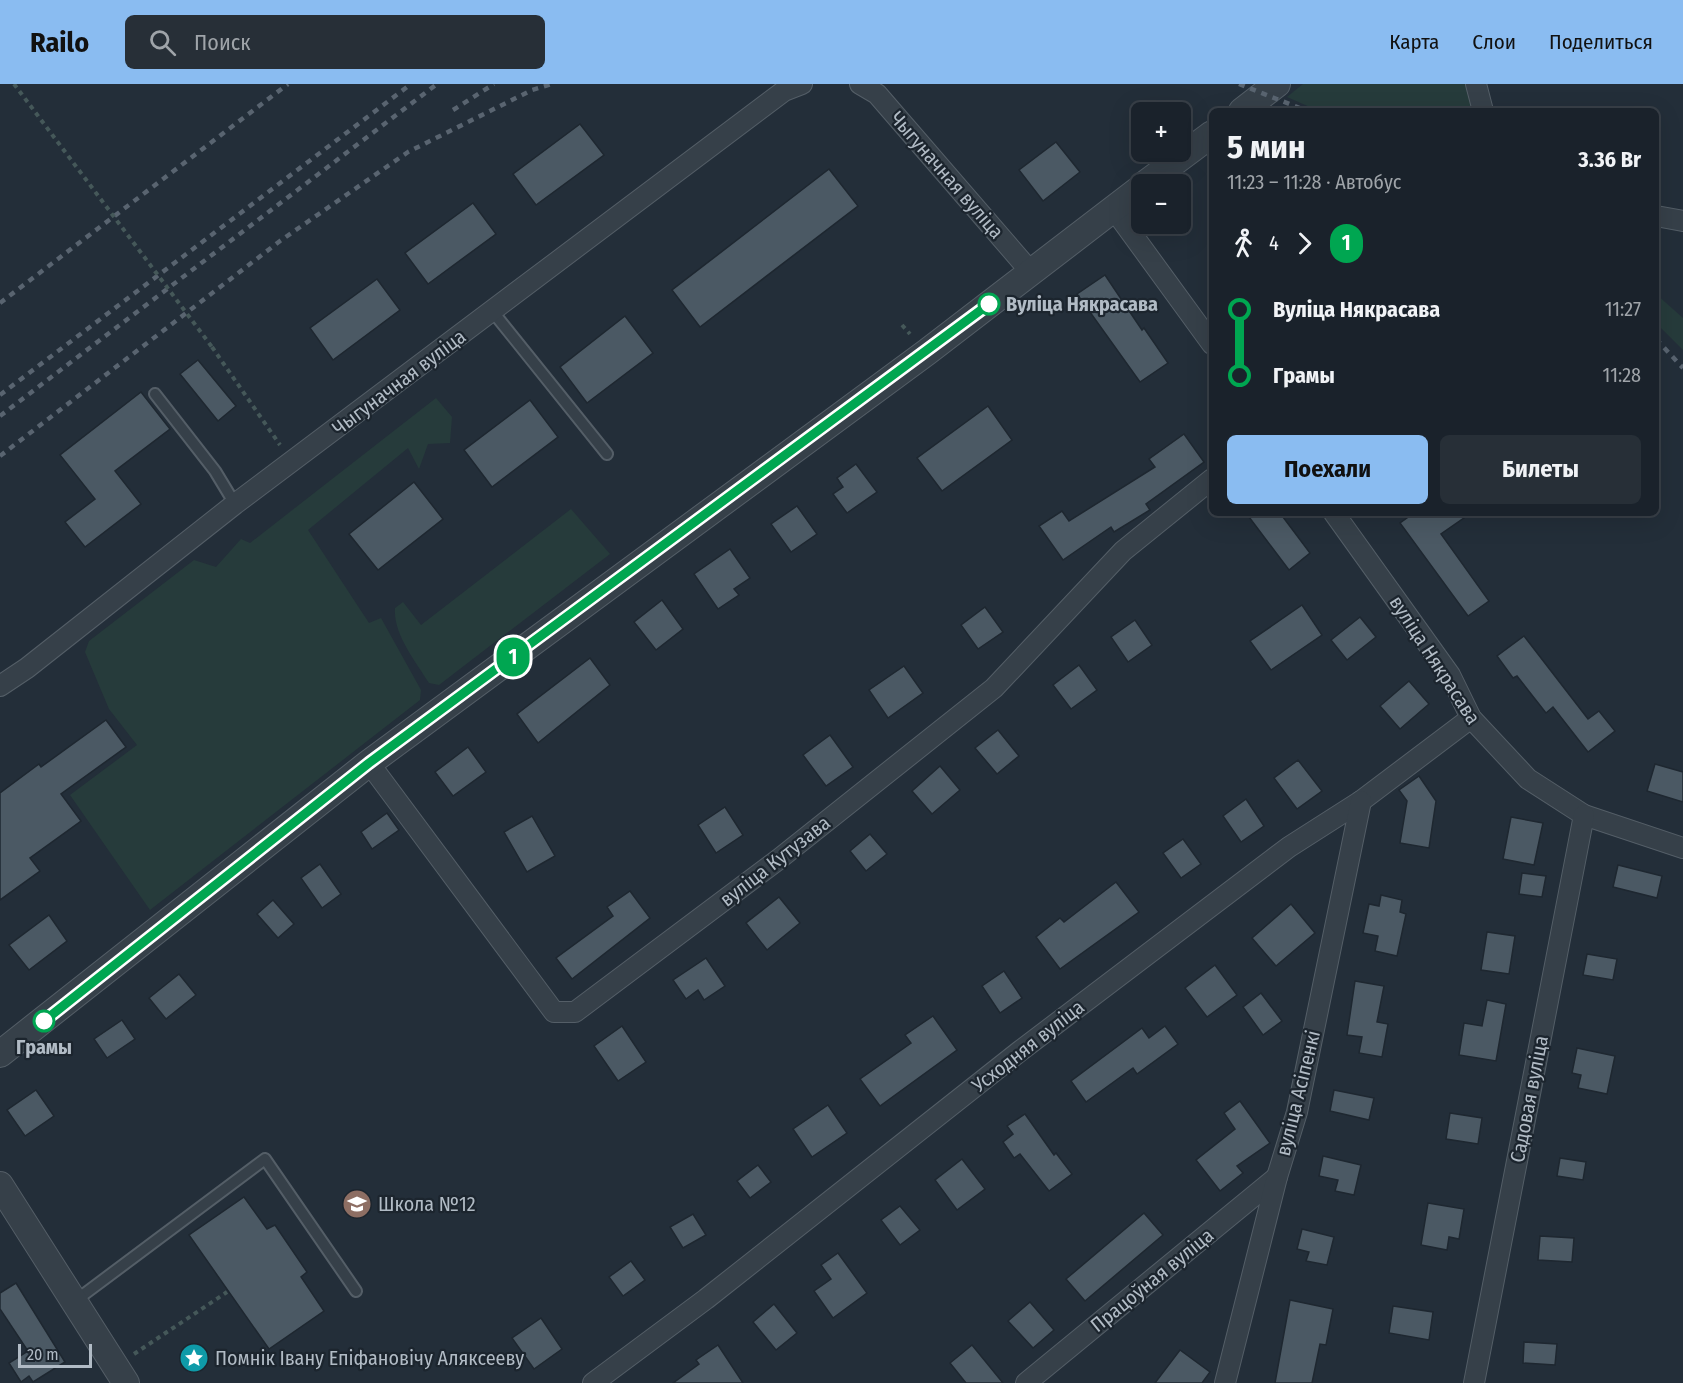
<!DOCTYPE html>
<html lang="ru">
<head>
<meta charset="utf-8">
<style>
	body { margin:0; font-family:"Fira Sans Condensed",sans-serif; background:#272f37; color:#f1f3f6; height:100vh; display:flex; flex-direction:column; font-size:22px; white-space:nowrap }
	* { box-sizing:border-box; margin:0 }
	p { font-size:20px; color:#9fa4a9 }
	.icon { flex:none; width:33px; height:33px; fill:none; stroke:currentColor; stroke-width:2; stroke-linecap:round; stroke-linejoin:round }
	.map { position:relative; flex:1; overflow:hidden }
	.sheet { position:absolute; left:1209px; top:24px; width:450px; height:408px; display:flex; flex-direction:column; background:#1a222b; border-radius:9px; box-shadow:0 6px 24px #0002,0 0 0 2px #383f47 }
	.sheet>* { flex:none }
	.badge { padding:0 12px; border-radius:20px; font-size:21px; line-height:39px }
	.fabs { position:absolute; left:1131px; top:18px; display:grid; gap:12px }
	.fabs a { display:grid; place-items:center; width:60px; height:60px; border-radius:9px; background:#1a222b; box-shadow:0 6px 24px #0002,0 0 0 2px #383f47; font-size:30px }
	.scale { position:absolute; left:18px; bottom:15px; width:74px; box-sizing:border-box; padding-left:6px; border:3px solid #b1bbc5; border-top:0; font-size:16px; line-height:21px; white-space:nowrap; color:#b1bbc5; -webkit-text-stroke:4px #1c252e; paint-order:stroke }
	.map>.badge { position:absolute; translate:-50% -50%; box-shadow:0 0 0 3px #fff }
	.legs { display:flex; align-items:center; gap:9px; height:66px; padding:0 18px; font-size:20px }
	.legs p { margin-inline-start:auto }
	.overview { display:flex; align-items:center; justify-content:space-between; height:102px; padding:0 18px }
	h1 { font-size:33px; font-weight:700; line-height:45px }
	.action { display:flex; gap:12px; margin-top:auto; padding:12px 18px }
	.action a { flex:1; height:69px; border-radius:9px; background:#8abcf1; color:#111; font-size:24px; font-weight:700; line-height:69px; text-align:center }
	.action a+a { background:#272f37; color:#f1f3f6 }
	ul { padding:0 18px; list-style:none }
	li { display:flex; align-items:center; gap:21px; height:66px; font-size:22px }
	li i { display:grid; place-items:center; width:9px; height:100%; margin:0 8px; background:currentColor }
	li i::after { content:''; width:15px; height:15px; margin:-8px; border:4px solid; border-radius:50%; background:#1a222b }
	li p { margin-inline-start:auto }
	li:first-child i { background:linear-gradient(#0000 50%,currentColor 0) }
	li:last-child i { background:linear-gradient(currentColor 50%,#0000 0) }
	header { display:flex; align-items:center; gap:36px; box-sizing:border-box; height:84px; padding:0 30px; background:#8abcf1; color:#111 }
	header strong { font-size:28px }
	nav { display:flex; gap:33px; margin-inline-start:auto; font-size:21px }
	.search { width:420px; height:54px; background:#272f37; display:flex; align-items:center; gap:15px; box-sizing:border-box; padding:0 21px; border-radius:9px; color:#9fa4a9; font-size:22px }
	.map>svg:first-child { display:block }
	.green { fill:#263b3b }
	.building { fill:#4b5964; stroke:#1e2730; stroke-width:1.5 }
	.lines { fill:none; stroke-linecap:round; stroke-linejoin:round }
	.service-casing { stroke:#545e67; stroke-width:14 }
	.minor-casing { stroke:#545e67; stroke-width:22 }
	.tertiary-casing { stroke:#545e67; stroke-width:28 }
	.path { stroke:#455859; stroke-width:4; stroke-dasharray:4.5 4.5; stroke-linecap:butt }
	.service { stroke:#364049; stroke-width:10 }
	.minor { stroke:#364049; stroke-width:20 }
	.tertiary { stroke:#364049; stroke-width:26 }
	.rail { stroke:#596470; stroke-width:4.5; stroke-dasharray:6 6; stroke-linecap:butt }
	.path-bridge { stroke:#455859; stroke-width:4; stroke-dasharray:4.5 4.5; stroke-linecap:butt }
	.line-1-casing { stroke:#fff; stroke-width:14 }
	.line-1 { stroke:#00a651; stroke-width:9 }
	.stop-1-dot { fill:#fff; stroke:#00a651; stroke-width:3 }
	.labels { text-anchor:middle; dominant-baseline:central; stroke-width:4.5; stroke-linejoin:round; paint-order:stroke }
	.street-label { font-size:20px; fill:#b1bbc5; stroke:#1c252e }
	.stop-label { font-size:20px; font-weight:bold; fill:#b1bbc5; stroke:#1c252e; text-anchor:start }
	.poi-label { font-size:20px; fill:#b1bbc5; stroke:#1c252e; text-anchor:start }
</style>
</head>
<body>
<header>
<strong>Railo</strong>
<div class="search"><svg class="icon" aria-label="search" viewBox="0 0 24 24"><circle cx="10" cy="10" r="6"/><path d="M15 15l6 6"/></svg>Поиск</div>
<nav><a>Карта</a><a>Слои</a><a>Поделиться</a></nav>
</header>
<div class="map">
<svg width="1683" height="1299" viewBox="0 0 1683 1299">
	<rect width="100%" height="100%" fill="#232e39"/>
	<g class="green">
		<polygon points="1303,0 1468,0 1476,27 1319,27 1287,13"/>
		<polygon points="1656,210 1683,234 1683,266 1656,239"/>
		<polygon points="436,314 452,333 450,359 428,360 419,385 408,364 308,446 369,539 381,534 421,606 420,616 150,826 70,711 137,661 109,625 85,568 89,557 194,476 216,483 241,455 250,459"/>
		<path d="M 571,425 L 610,470 L 439,601 L 429,599 C 416,578 393,550 395,524 L 403,518 L 421,541 Z"/>
	</g>
	<g class="building">
		<polygon points="580,40 604,71 536,121 513,90"/>
		<polygon points="1056,58 1080,88 1043,117 1019,86"/>
		<polygon points="829,85 858,122 700,243 672,206"/>
		<polygon points="473,119 496,150 428,200 405,169"/>
		<polygon points="1105,191 1142,246 1144,244 1168,279 1140,298 1077,210"/>
		<polygon points="377,195 400,226 333,276 310,244"/>
		<polygon points="625,232 653,269 587,319 560,283"/>
		<polygon points="198,276 236,322 218,337 180,290"/>
		<polygon points="141,308 170,345 115,387 141,420 85,463 65,438 95,415 60,371"/>
		<polygon points="530,316 558,353 492,403 464,366"/>
		<polygon points="988,322 1012,356 942,407 917,374"/>
		<polygon points="1184,350 1204,378 1146,420 1150,426 1114,448 1111,443 1063,476 1039,442 1062,427 1069,437 1155,383 1149,375"/>
		<polygon points="856,380 877,408 847,429 833,410 843,403 837,394"/>
		<polygon points="414,398 443,435 378,486 349,450"/>
		<polygon points="797,422 817,450 791,468 771,440"/>
		<polygon points="1246,429 1280,429 1310,469 1289,486"/>
		<polygon points="1414,429 1471,429 1441,450 1489,517 1468,532 1400,439"/>
		<polygon points="730,465 750,494 734,505 739,511 718,525 694,490"/>
		<polygon points="662,516 683,545 656,566 634,538"/>
		<polygon points="1302,521 1322,551 1271,586 1250,557"/>
		<polygon points="985,523 1003,548 978,565 961,541"/>
		<polygon points="1360,533 1376,553 1347,576 1331,556"/>
		<polygon points="1135,536 1152,561 1128,578 1111,553"/>
		<polygon points="1524,552 1588,635 1599,627 1615,647 1588,668 1553,623 1546,629 1517,592 1513,594 1497,572"/>
		<polygon points="590,574 610,601 538,659 517,630"/>
		<polygon points="1079,581 1097,606 1071,625 1053,601"/>
		<polygon points="904,582 923,609 888,634 869,606"/>
		<polygon points="1409,597 1429,620 1400,645 1380,622"/>
		<polygon points="106,636 126,663 61,710 81,737 30,774 40,787 0,816 0,709 39,680 41,683"/>
		<polygon points="998,646 1019,672 997,690 975,664"/>
		<polygon points="830,651 853,683 826,702 803,671"/>
		<polygon points="468,663 486,688 453,712 435,688"/>
		<polygon points="1298,676 1322,707 1297,725 1274,694"/>
		<polygon points="1655,680 1683,688 1683,718 1647,707"/>
		<polygon points="940,682 960,706 932,730 912,707"/>
		<polygon points="1419,692 1436,717 1429,764 1400,759 1407,717 1399,706"/>
		<polygon points="1246,715 1264,742 1241,758 1223,732"/>
		<polygon points="725,723 743,751 716,769 698,741"/>
		<polygon points="387,729 399,746 372,765 361,748"/>
		<polygon points="532,732 555,772 527,788 504,748"/>
		<polygon points="1511,733 1543,739 1534,781 1503,775"/>
		<polygon points="870,750 887,770 866,787 850,767"/>
		<polygon points="1183,755 1201,780 1181,794 1163,769"/>
		<polygon points="320,780 341,810 322,824 301,794"/>
		<polygon points="1618,781 1662,792 1657,814 1613,803"/>
		<polygon points="1522,789 1546,792 1542,813 1519,810"/>
		<polygon points="1116,798 1139,828 1060,885 1036,853 1060,834 1064,838"/>
		<polygon points="630,807 650,834 572,895 556,874 613,832 607,823"/>
		<polygon points="1381,811 1402,816 1400,828 1406,830 1397,872 1375,867 1378,852 1363,849 1369,820 1379,822"/>
		<polygon points="779,813 800,839 767,866 746,839"/>
		<polygon points="273,816 294,840 278,854 257,830"/>
		<polygon points="1291,820 1315,849 1276,882 1252,854"/>
		<polygon points="49,831 67,857 29,886 9,861"/>
		<polygon points="1487,848 1515,852 1509,890 1481,886"/>
		<polygon points="1587,870 1617,875 1613,896 1583,891"/>
		<polygon points="706,874 725,902 704,916 698,906 686,915 673,896"/>
		<polygon points="1215,881 1237,911 1207,933 1185,904"/>
		<polygon points="1004,887 1022,914 1000,929 982,902"/>
		<polygon points="179,890 196,911 166,935 149,914"/>
		<polygon points="1355,897 1384,902 1377,938 1388,940 1382,973 1359,969 1362,953 1347,951"/>
		<polygon points="1261,909 1282,937 1263,951 1243,923"/>
		<polygon points="1487,916 1506,920 1496,977 1459,971 1464,939 1482,942"/>
		<polygon points="933,932 957,966 880,1022 860,995 911,959 905,951"/>
		<polygon points="122,936 135,955 107,974 94,955"/>
		<polygon points="622,942 646,978 618,997 594,962"/>
		<polygon points="1165,942 1178,960 1137,990 1133,984 1086,1018 1071,997 1142,944 1149,954"/>
		<polygon points="1577,964 1615,972 1607,1010 1578,1004 1581,991 1572,989"/>
		<polygon points="36,1006 54,1032 25,1052 7,1026"/>
		<polygon points="1334,1006 1374,1014 1369,1036 1330,1027"/>
		<polygon points="1240,1017 1270,1059 1237,1082 1243,1089 1220,1107 1196,1076 1235,1045 1224,1029"/>
		<polygon points="828,1021 847,1049 812,1073 793,1045"/>
		<polygon points="1450,1029 1482,1034 1478,1060 1446,1055"/>
		<polygon points="1025,1030 1054,1071 1056,1069 1072,1090 1049,1107 1020,1070 1014,1074 1003,1058 1013,1050 1007,1042"/>
		<polygon points="1323,1072 1361,1081 1354,1111 1335,1107 1338,1096 1319,1092"/>
		<polygon points="1560,1074 1586,1078 1583,1096 1557,1092"/>
		<polygon points="962,1075 985,1105 957,1126 935,1096"/>
		<polygon points="758,1081 771,1098 750,1114 737,1097"/>
		<polygon points="244,1113 267,1145 275,1141 307,1188 301,1193 324,1227 269,1265 189,1151"/>
		<polygon points="1428,1119 1464,1125 1459,1155 1449,1153 1447,1166 1421,1161"/>
		<polygon points="900,1122 920,1146 900,1161 881,1136"/>
		<polygon points="1144,1129 1163,1151 1085,1217 1066,1195"/>
		<polygon points="693,1130 706,1151 683,1164 670,1143"/>
		<polygon points="1302,1145 1334,1153 1327,1181 1306,1177 1309,1168 1297,1165"/>
		<polygon points="1540,1152 1574,1154 1572,1178 1538,1176"/>
		<polygon points="838,1169 867,1209 833,1234 814,1207 831,1195 821,1181"/>
		<polygon points="631,1177 645,1196 623,1212 609,1193"/>
		<polygon points="16,1199 65,1278 33,1298 29,1292 21,1298 9,1279 28,1267 0,1225 0,1209"/>
		<polygon points="1290,1216 1333,1225 1326,1261 1320,1260 1312,1299 1275,1299"/>
		<polygon points="1030,1218 1054,1246 1033,1264 1008,1237"/>
		<polygon points="774,1220 797,1249 776,1266 753,1238"/>
		<polygon points="1393,1222 1433,1228 1429,1256 1389,1249"/>
		<polygon points="541,1234 562,1265 534,1285 512,1254"/>
		<polygon points="1524,1258 1557,1260 1555,1281 1523,1279"/>
		<polygon points="718,1261 743,1299 673,1299 699,1280 696,1276"/>
		<polygon points="972,1261 1003,1299 966,1299 950,1279"/>
		<polygon points="1180,1266 1210,1288 1202,1299 1155,1299"/>
	</g>
	<g class="lines">
		<g class="service-casing">
			<g id="service">
				<polyline points="493,228 607,370"/>
				<polyline points="155,310 215,387 235,420"/>
				<polyline points="75,1217 265,1075 356,1207"/>
			</g>
		</g>
		<g class="minor-casing">
			<g id="minor">
				<polyline points="860,0 877,10 1030,187"/>
				<polyline points="1476,0 1483,27"/>
				<polyline points="1113,124 1212,260"/>
				<polyline points="1656,132 1683,137"/>
				<polyline points="1334,429 1450,591 1471,634 1528,695 1584,731 1683,764"/>
				<polyline points="0,602 27,584 235,420 784,7 802,0"/>
				<polyline points="369,679 554,928 575,928 779,775 994,604 1123,467 1212,395"/>
				<polyline points="593,1299 706,1215 1020,967 1289,763 1361,717 1471,634"/>
				<polyline points="1026,1299 1277,1093"/>
				<polyline points="1225,1299 1277,1093 1297,1028 1361,717"/>
				<polyline points="1474,1299 1584,731"/>
			</g>
		</g>
		<g class="tertiary-casing">
			<g id="tertiary">
				<polyline points="1242,27 1277,0"/>
				<polyline points="1145,100 1212,50"/>
				<polyline points="0,970 369,679 927,268 1142,103"/>
				<polyline points="0,1101 126,1299"/>
			</g>
		</g>
		<g class="path">
			<polyline points="902,241 910,250"/>
			<polyline points="212,263 280,361"/>
			<polyline points="134,1270 227,1208"/>
		</g>
		<use href="#service" class="service"/>
		<use href="#minor" class="minor"/>
		<use href="#tertiary" class="tertiary"/>
		<g class="rail">
			<polyline points="1239,0 1307,27"/>
			<polyline points="453,26 494,0"/>
			<polyline points="0,219 288,0"/>
			<polyline points="1656,255 1683,284"/>
			<polyline points="0,311 411,0"/>
			<polyline points="0,332 437,0"/>
			<polyline points="0,372 280,157 408,68 532,6 552,0"/>
		</g>
		<polyline class="path-bridge" points="14,0 212,263"/>
	</g>
	<g class="lines">
		<g class="line-1-casing">
			<polyline id="line-1" points="44,937 369,679 989,220"/>
		</g>
		<use href="#line-1" class="line-1"/>
	</g>
	<defs>
		<g id="school-disc" transform="scale(1.5)"><circle r="9.5" fill="#8d6e63" stroke="#1c252e"/><path d="M0-5L7-2L0 1L-7-2ZM-4 1L0 2.5L4 1V4Q0 6-4 4Z" fill="#fff"/></g>
		<g id="sight-disc" transform="scale(1.5)"><circle r="9.5" fill="#0f9aa8" stroke="#1c252e"/><path d="M0-6L1.8-2.2L6-1.7L2.9 1.2L3.7 5.4L0 3.3L-3.7 5.4L-2.9 1.2L-6-1.7L-1.8-2.2Z" fill="#fff"/></g>
	</defs>
	<g fill-rule="evenodd">
		<use href="#school-disc" x="357" y="1120"/>
		<use href="#sight-disc" x="194" y="1274"/>
	</g>
	<g class="stop-1-dot">
		<circle cx="989" cy="220" r="10"/>
		<circle cx="44" cy="937" r="10"/>
	</g>
	<g class="labels">
		<g class="street-label">
			<text transform="translate(947 91) rotate(49)">Чыгуначная вуліца</text>
			<text transform="translate(399 298) rotate(-37)">Чыгуначная вуліца</text>
			<text transform="translate(1435 576) rotate(57)">вуліца Някрасава</text>
			<text transform="translate(775 777) rotate(-38)">вуліца Кутузава</text>
			<text transform="translate(1028 962) rotate(-38)">Усходняя вуліца</text>
			<text transform="translate(1298 1009) rotate(-76)">вуліца Асіпенкі</text>
			<text transform="translate(1529 1015) rotate(-79)">Садовая вуліца</text>
			<text transform="translate(1152 1196) rotate(-39)">Працоўная вуліца</text>
		</g>
		<g class="stop-label">
			<text x="1006" y="220">Вуліца Някрасава</text>
			<text x="44" y="963" text-anchor="middle">Грамы</text>
		</g>
		<g class="poi-label">
			<text x="378" y="1120">Школа №12</text>
			<text x="215" y="1274">Помнік Івану Епіфановічу Аляксееву</text>
		</g>
	</g>
</svg>
<div class="fabs">
<a>+</a>
<a>−</a>
</div>
<div class="scale">20 m</div>
<b class="badge" style="left:513px;top:573px;background:#00a651;color:#fff">1</b>
<section class="sheet">
<div class="overview"><div><h1>5 мин</h1><p>11:23 – 11:28 · Автобус</p></div><b>3.36 Br</b></div>
<div class="legs"><svg class="icon" aria-label="walk" viewBox="0 0 24 24"><circle cx="13" cy="4" r="2"/><path d="M13 8l-2 6 4 7M11 14l-3 7M7 12l3-4h3l4 4"/></svg>4<svg class="icon" aria-label="forward" viewBox="0 0 24 24"><path d="M9 5l7 7-7 7"/></svg><b class="badge" style="background:#00a651;color:#fff">1</b></div>
<ul>
<li><i style="color:#00a651"></i><b>Вуліца Някрасава</b><p>11:27</p></li>
<li><i style="color:#00a651"></i><b>Грамы</b><p>11:28</p></li>
</ul>
<div class="action"><a>Поехали</a><a>Билеты</a></div>
</section>
</div>
</body>
</html>
